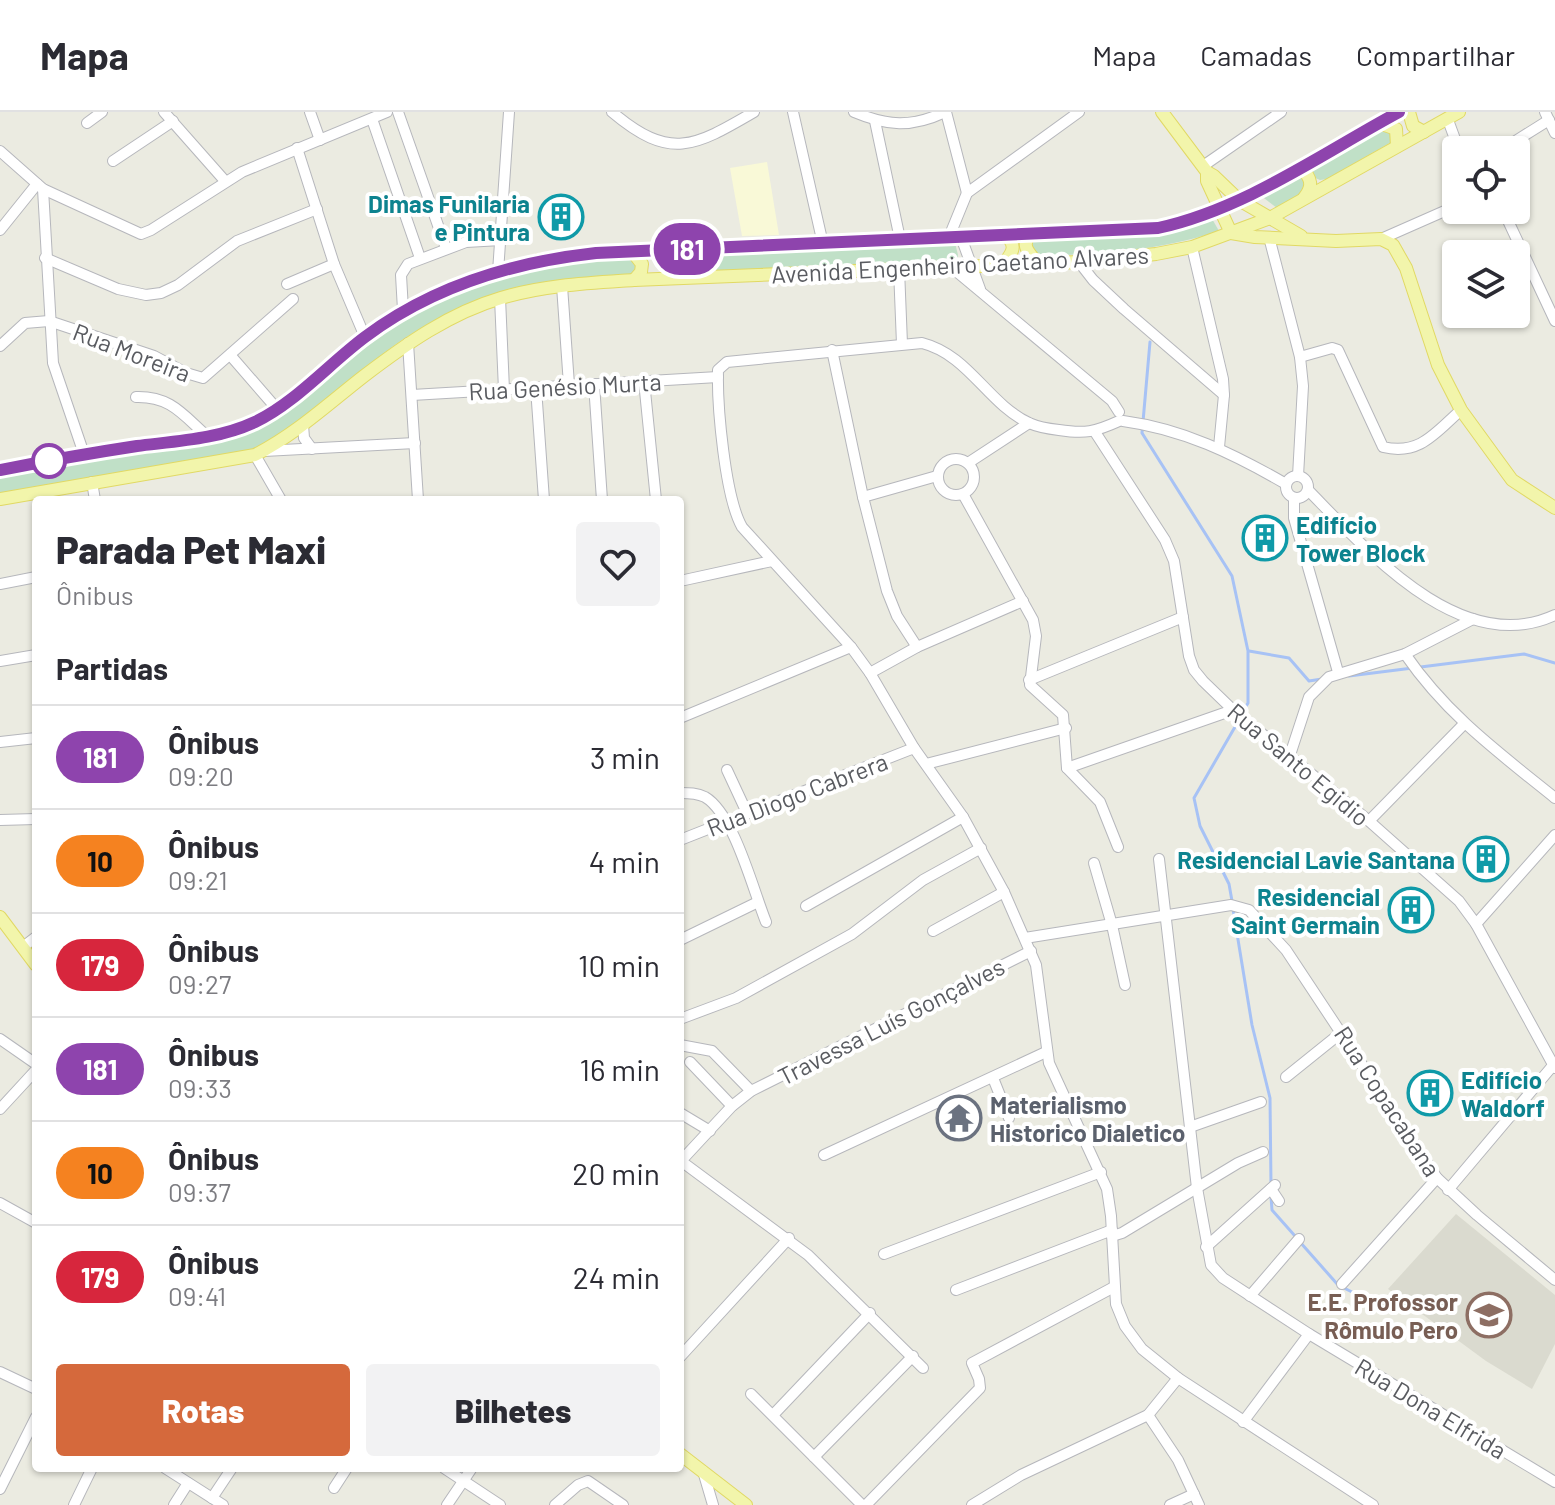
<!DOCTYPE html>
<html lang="pt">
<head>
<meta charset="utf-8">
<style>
	body { margin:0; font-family:Barlow,sans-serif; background:#f2f2f3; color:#2b2b33; height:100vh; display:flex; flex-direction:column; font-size:30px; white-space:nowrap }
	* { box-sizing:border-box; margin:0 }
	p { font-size:26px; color:#7c7c81 }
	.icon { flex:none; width:44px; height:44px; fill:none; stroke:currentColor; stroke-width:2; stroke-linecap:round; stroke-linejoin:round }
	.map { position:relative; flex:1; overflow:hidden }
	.sheet { position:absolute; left:32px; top:384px; width:652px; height:976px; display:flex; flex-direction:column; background:#fff; border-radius:8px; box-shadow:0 2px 6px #0004 }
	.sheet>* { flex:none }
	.badge { padding:0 16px; border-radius:26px; font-size:28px; line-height:52px }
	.tools { position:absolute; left:1442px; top:24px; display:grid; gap:16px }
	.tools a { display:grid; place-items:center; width:88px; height:88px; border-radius:8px; background:#fff; box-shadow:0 2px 6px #0004; font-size:40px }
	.map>.badge { position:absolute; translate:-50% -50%; box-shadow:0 0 0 4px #fff }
	h2 { padding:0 24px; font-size:30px; line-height:72px }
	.round { display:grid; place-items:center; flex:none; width:84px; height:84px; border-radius:8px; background:#f2f2f3 }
	.head { display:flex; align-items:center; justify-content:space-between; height:136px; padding:0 24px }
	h1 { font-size:38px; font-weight:800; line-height:60px }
	.cta { display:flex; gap:16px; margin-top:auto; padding:16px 24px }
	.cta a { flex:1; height:92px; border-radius:8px; background:#d5693c; color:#fff; font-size:32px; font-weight:800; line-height:92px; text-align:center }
	.cta a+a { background:#f2f2f3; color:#2b2b33 }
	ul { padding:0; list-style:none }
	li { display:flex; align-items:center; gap:24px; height:104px; padding:0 24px; border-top:2px solid #e1e1e2 }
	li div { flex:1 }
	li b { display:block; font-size:30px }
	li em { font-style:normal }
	li .badge { min-width:88px; font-weight:700; text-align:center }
	header { display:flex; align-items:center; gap:48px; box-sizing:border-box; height:112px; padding:0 40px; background:#fff; border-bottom:2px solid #e1e1e2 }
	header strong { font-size:38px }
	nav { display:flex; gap:44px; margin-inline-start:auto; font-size:28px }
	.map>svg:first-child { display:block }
	.commercial { fill:#f9f9d7 }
	.education { fill:#dadacf }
	.green { fill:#c0e0c7 }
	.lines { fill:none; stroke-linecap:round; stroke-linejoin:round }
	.stream { stroke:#a7c2f5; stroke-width:3 }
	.minor-casing { stroke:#b6b7bc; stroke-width:12 }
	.major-casing { stroke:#e1d964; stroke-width:14 }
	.minor { stroke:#fff; stroke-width:10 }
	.major { stroke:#f2f5ab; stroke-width:12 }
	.line-casing { stroke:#fff; stroke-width:18 }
	.line { stroke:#8e44ad; stroke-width:12 }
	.stop-dot { fill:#fff; stroke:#8e44ad; stroke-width:4 }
	.labels { text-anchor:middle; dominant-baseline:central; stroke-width:8; stroke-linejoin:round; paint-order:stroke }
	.culture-label { font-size:24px; font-weight:bold; fill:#0d838f; stroke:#fff; text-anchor:end }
	.street-label { font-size:24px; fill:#595b60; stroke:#fff }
	.worship-label { font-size:24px; font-weight:bold; fill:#5b616d; stroke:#fff; text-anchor:start }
	.education-label { font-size:24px; font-weight:bold; fill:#785e54; stroke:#fff; text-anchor:end }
</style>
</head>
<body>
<header>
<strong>Mapa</strong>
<nav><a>Mapa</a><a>Camadas</a><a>Compartilhar</a></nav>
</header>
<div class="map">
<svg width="1555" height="1393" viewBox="0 0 1555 1393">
	<rect width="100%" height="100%" fill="#ebebe1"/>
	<polygon class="commercial" points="767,50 779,123 742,124 730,56"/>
	<polygon class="education" points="1456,1102 1555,1183 1555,1232 1532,1277 1486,1249 1388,1177"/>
	<g class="green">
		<polygon points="1386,14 1395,28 1327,67 1320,68 1313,65 1310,56"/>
		<polygon points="1300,61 1304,63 1305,80 1277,96 1260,83"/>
		<path d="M 1211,105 L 1219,119 C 1159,139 1099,142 1036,144 L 1029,130 L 1034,126 Z"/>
		<polygon points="945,130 955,131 958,143 957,148 663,161 661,146 666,143"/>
		<path d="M 632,145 L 638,149 L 635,164 C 558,178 472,182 405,226 C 352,262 309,310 252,340 L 0,382 L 0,362 L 244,320 L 408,200 L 474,171 L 519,159 L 561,151 Z"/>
	</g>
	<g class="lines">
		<g class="stream">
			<polyline points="1150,230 1142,321 1232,464 1248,539 1248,591 1242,601"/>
			<polyline points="1249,539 1289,546 1309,569 1322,567"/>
			<polyline points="1349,564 1524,542 1555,551"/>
			<polyline points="1232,789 1229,772 1200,714 1194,686 1239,608"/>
			<polyline points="1233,797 1252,913 1270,986 1271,1073"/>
			<polyline points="1271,1085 1272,1098 1295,1124"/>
			<polyline points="1300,1130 1338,1173 1376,1192"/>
		</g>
		<g class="minor-casing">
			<g id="minor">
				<polyline points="164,0 225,69"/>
				<polyline points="310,0 320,28"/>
				<polyline points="398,0 446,136"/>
				<path d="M 612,0 C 670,49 694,35 754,0"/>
				<polyline points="793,0 823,132"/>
				<path d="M 854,0 C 887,14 911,16 945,0"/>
				<polyline points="946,0 967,81 1079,0"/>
				<polyline points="1545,0 1555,21"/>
				<polyline points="372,7 420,146"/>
				<polyline points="1448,8 1459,38"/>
				<polyline points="875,9 900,127"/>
				<polyline points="87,11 102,0"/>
				<polyline points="297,36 334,152 365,225"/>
				<polyline points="1508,38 1514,30 1549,8"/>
				<polyline points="0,39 43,77 141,122 151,118 242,60 387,0"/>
				<polyline points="113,49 173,9"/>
				<polyline points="1203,54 1281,0"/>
				<polyline points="43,77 53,251 84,342"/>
				<polyline points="1503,98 1555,209"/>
				<polyline points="0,118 37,72"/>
				<polyline points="949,125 967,81"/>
				<polyline points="961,125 980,177"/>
				<polyline points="1269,125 1300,245 1303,274 1298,364"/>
				<polyline points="1381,127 1456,94"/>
				<polyline points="1192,135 1223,267 1224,283 1219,335"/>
				<polyline points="45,146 118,177 146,183 161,181 178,173 237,129 317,97"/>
				<polyline points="1079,150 1093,168 1124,197 1224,283"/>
				<polyline points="951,155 1112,289 1119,300"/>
				<polyline points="899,157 902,232"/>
				<polyline points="498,160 509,0"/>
				<polyline points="287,172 334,152"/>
				<polyline points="562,174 569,273"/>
				<polyline points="500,186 504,278"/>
				<polyline points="403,198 401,163 408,152 466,130 501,128"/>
				<polyline points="408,231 418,388"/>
				<polyline points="0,234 25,211 49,209 154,244 186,261 203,266 293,187"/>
				<polyline points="832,238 863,385 887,479 897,504 917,535"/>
				<polyline points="231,244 277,297"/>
				<path d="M 1300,245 L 1332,236 L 1338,238 L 1383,335 C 1420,344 1436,320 1461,298"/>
				<polyline points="644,269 656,388"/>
				<polyline points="594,272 602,388"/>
				<polyline points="536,276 544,388"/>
				<polyline points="412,283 718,265"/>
				<path d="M 136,285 C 171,284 183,303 207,324"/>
				<path d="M 1119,309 C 1095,320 1085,322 1059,318 C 1050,317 1038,315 1029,311 C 987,291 969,243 922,231 L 727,250 L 718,258 C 717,294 725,385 742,415 L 851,535 L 870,561 L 914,636 L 963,705 L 1004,780 L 1036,853 L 1049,951 L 1107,1077 L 1111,1104 L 1116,1192 L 1125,1214 L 1142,1237 L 1178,1266 L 1373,1393"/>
				<path d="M 1123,309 C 1183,317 1234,342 1286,372"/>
				<polyline points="303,313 304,326 312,337"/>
				<polyline points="1095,320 1165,428 1174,449 1189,544 1194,558 1203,569 1233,598 1369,709 1459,789 1476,812 1555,956"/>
				<polyline points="264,339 415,331"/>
				<polyline points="255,343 281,388"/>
				<circle cx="956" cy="365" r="18"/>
				<polyline points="968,351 1029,311"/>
				<circle cx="1297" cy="375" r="11"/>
				<polyline points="92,370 95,388"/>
				<path d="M 1308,378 C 1366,437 1461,547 1555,503"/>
				<polyline points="963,382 1033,508 1036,524 1030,573 1063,603 1067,656 1100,690 1118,735"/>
				<polyline points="863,385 937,364"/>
				<polyline points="1294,386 1294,406 1338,560"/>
				<polyline points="680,469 772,449"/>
				<polyline points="0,472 36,465"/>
				<path d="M 1405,542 C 1447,603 1498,640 1555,686"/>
				<polyline points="0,549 36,543"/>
				<polyline points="870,561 917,535 1023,489"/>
				<polyline points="1029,568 1183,505"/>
				<polyline points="680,606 851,535"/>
				<polyline points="0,630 36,626"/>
				<polyline points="1290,643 1309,585 1329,565 1405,542 1473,507"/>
				<polyline points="926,652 1066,616"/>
				<polyline points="1067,656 1233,598"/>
				<polyline points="727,658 747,701"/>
				<path d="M 680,681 C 689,681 697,681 705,685 C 734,702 753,778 766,810"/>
				<polyline points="0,708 36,707"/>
				<polyline points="1369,709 1464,612"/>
				<polyline points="680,728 914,636"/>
				<polyline points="1159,747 1197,1076 1211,1153 1223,1166 1309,1222 1555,1370"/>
				<polyline points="1094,751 1112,813 1125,873"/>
				<polyline points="806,794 963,705"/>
				<polyline points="1476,812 1555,723"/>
				<polyline points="933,819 1004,780"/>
				<polyline points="1025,826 1231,793 1249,798 1286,838 1437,1066 1477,1103 1555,1168"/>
				<polyline points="680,828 758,790"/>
				<polyline points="23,835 36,825"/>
				<polyline points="680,907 736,886 852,822 923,768 981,736"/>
				<polyline points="0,927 36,952"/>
				<polyline points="680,933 712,939 751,979"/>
				<polyline points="690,950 732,994"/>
				<polyline points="1286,965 1342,920"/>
				<polyline points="993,966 1009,1006"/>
				<polyline points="0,997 36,958"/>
				<polyline points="680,1001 710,1019"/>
				<polyline points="1190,1015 1261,990"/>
				<polyline points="824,1043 1046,940"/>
				<polyline points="681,1049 808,1143 923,1256"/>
				<polyline points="680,1050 732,994 751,979 1031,839"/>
				<polyline points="1271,1077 1279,1089"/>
				<polyline points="1448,1078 1555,951"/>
				<polyline points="0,1091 36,1111"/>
				<polyline points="1112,1124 1122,1121 1238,1051 1263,1040"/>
				<polyline points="1206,1135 1275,1073"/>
				<polyline points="884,1142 1101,1060"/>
				<polyline points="1342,1172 1437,1066"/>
				<polyline points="956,1178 1112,1118"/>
				<polyline points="1250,1184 1299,1127"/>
				<polyline points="680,1245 789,1126"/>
				<polyline points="0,1260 36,1277"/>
				<polyline points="751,1282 862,1393"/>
				<polyline points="773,1303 870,1201"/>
				<polyline points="1148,1303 1178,1348 1199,1393"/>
				<polyline points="1243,1310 1309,1222"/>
				<polyline points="814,1345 913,1244"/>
				<polyline points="165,1356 223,1393"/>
				<polyline points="444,1356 500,1393"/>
				<polyline points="703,1359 713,1393"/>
				<polyline points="334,1376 347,1356"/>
				<polyline points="0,1377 36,1305"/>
				<polyline points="212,1386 232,1356"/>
				<polyline points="74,1393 92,1356"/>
				<polyline points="174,1393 188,1371"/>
				<polyline points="447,1393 472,1356"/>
				<polyline points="555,1393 578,1373 588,1369 623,1393"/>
				<polyline points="866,1393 980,1276 979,1267 972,1251 1114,1175"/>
				<polyline points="972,1393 1021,1363 1148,1303 1178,1266"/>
				<polyline points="1170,1393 1194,1382"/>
			</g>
		</g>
		<g class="major-casing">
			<g id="major">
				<polyline points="1162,0 1207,60 1214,64 1239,88 1301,124"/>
				<polyline points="1409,0 1413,14 1424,20"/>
				<polyline points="1379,11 1396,17 1397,34"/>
				<path d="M 1294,58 L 1305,60 C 1313,70 1311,77 1304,86"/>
				<polyline points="1207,60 1207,69 1231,121"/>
				<polyline points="1231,121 1255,125 1336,129 1381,127 1393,133 1406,156 1438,253 1461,298 1512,368 1555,396"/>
				<path d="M 1030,122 C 1020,135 1030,141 1037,151"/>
				<polyline points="632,139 642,152 641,160 634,168"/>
				<path d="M 1003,153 C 1011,142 1019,134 1005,123"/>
				<path d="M 0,358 L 84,342 L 207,324 L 244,315 L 277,297 L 365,225 L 403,198 L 471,168 L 539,148 L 632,139 L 1158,116 C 1245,97 1322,42 1399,0"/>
				<path d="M 0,387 L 255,343 C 296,322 328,292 364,264 C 406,232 450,201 501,186 C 544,173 590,171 634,168 L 1079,150 L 1156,142 L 1192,135 L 1270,106 L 1459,0"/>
				<polyline points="0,805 36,853"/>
				<polyline points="680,1342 746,1393"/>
			</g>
		</g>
		<use href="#minor" class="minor"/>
		<use href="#major" class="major"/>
	</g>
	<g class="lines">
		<g class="line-casing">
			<path id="line" d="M 0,358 C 46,349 91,341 137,334 C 177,329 219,327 255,310 C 295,291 330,251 365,225 C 433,174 513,150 596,141 L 1158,116 C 1245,97 1321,42 1399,0"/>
		</g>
		<use href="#line" class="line"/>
	</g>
	<defs>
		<g id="building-ring" transform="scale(2.3)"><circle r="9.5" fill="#fff" stroke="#0f9aa8" stroke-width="1.5"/><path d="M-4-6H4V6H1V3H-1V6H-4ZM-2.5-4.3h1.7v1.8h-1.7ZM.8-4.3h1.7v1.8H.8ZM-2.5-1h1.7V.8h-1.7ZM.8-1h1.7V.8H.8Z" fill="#0f9aa8"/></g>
		<g id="temple-ring" transform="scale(2.3)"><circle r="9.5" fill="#fff" stroke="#6b7280" stroke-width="1.5"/><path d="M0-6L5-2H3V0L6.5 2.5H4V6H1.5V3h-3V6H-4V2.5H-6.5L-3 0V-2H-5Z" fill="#6b7280"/></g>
		<g id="school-ring" transform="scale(2.3)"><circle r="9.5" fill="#fff" stroke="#8d6e63" stroke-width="1.5"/><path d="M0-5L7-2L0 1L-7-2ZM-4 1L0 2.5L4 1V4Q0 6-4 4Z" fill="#8d6e63"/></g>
	</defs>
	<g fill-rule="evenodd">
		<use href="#building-ring" x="561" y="105"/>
		<use href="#building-ring" x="1265" y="426"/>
		<use href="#building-ring" x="1486" y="747"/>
		<use href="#building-ring" x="1411" y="798"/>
		<use href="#building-ring" x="1430" y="981"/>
		<use href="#temple-ring" x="959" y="1006"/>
		<use href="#school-ring" x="1489" y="1203"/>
	</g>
	<circle class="stop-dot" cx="49" cy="349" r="16"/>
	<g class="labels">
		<g class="culture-label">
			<text x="530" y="91">Dimas Funilaria<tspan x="530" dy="28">e Pintura</tspan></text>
			<text x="1296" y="412" text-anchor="start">Edifício<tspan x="1296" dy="28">Tower Block</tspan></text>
			<text x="1455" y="747">Residencial Lavie Santana</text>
			<text x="1380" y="784">Residencial<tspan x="1380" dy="28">Saint Germain</tspan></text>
			<text x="1461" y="967" text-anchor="start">Edifício<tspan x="1461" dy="28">Waldorf</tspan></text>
		</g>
		<g class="street-label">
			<text transform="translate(960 152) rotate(-3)">Avenida Engenheiro Caetano Alvares</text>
			<text transform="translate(132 240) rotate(21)">Rua Moreira</text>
			<text transform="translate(565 274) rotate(-3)">Rua Genésio Murta</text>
			<text transform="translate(1299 652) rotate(40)">Rua Santo Egidio</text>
			<text transform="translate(797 682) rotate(-21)">Rua Diogo Cabrera</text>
			<text transform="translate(891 909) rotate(-27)">Travessa Luís Gonçalves</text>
			<text transform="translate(1388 989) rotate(57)">Rua Copacabana</text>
			<text transform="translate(1431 1296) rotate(31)">Rua Dona Elfrida</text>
		</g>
		<g class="worship-label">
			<text x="990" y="992">Materialismo<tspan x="990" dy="28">Historico Dialetico</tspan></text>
		</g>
		<g class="education-label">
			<text x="1458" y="1189">E.E. Profossor<tspan x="1458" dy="28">Rômulo Pero</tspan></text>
		</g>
	</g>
</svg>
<div class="tools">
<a><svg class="icon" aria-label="locate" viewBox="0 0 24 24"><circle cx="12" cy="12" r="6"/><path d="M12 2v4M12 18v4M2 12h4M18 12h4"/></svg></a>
<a><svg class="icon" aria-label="layers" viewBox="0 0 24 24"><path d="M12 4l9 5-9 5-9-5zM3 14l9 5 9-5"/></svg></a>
</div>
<b class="badge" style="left:687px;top:137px;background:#8e44ad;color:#fff">181</b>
<section class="sheet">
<div class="head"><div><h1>Parada Pet Maxi</h1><p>Ônibus</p></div><a class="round"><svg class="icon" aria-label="heart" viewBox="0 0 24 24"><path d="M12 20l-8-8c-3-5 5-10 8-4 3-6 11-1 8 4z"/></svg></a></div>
<h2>Partidas</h2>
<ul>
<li><span class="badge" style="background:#8e44ad;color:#fff">181</span><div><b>Ônibus</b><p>09:20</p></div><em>3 min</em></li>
<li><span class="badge" style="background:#f58220;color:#111">10</span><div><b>Ônibus</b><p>09:21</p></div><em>4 min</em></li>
<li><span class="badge" style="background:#d7263d;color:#fff">179</span><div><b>Ônibus</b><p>09:27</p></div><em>10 min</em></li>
<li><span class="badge" style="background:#8e44ad;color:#fff">181</span><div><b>Ônibus</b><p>09:33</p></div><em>16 min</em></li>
<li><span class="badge" style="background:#f58220;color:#111">10</span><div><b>Ônibus</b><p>09:37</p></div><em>20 min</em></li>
<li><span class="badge" style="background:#d7263d;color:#fff">179</span><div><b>Ônibus</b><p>09:41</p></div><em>24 min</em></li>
</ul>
<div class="cta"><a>Rotas</a><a>Bilhetes</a></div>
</section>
</div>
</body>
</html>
